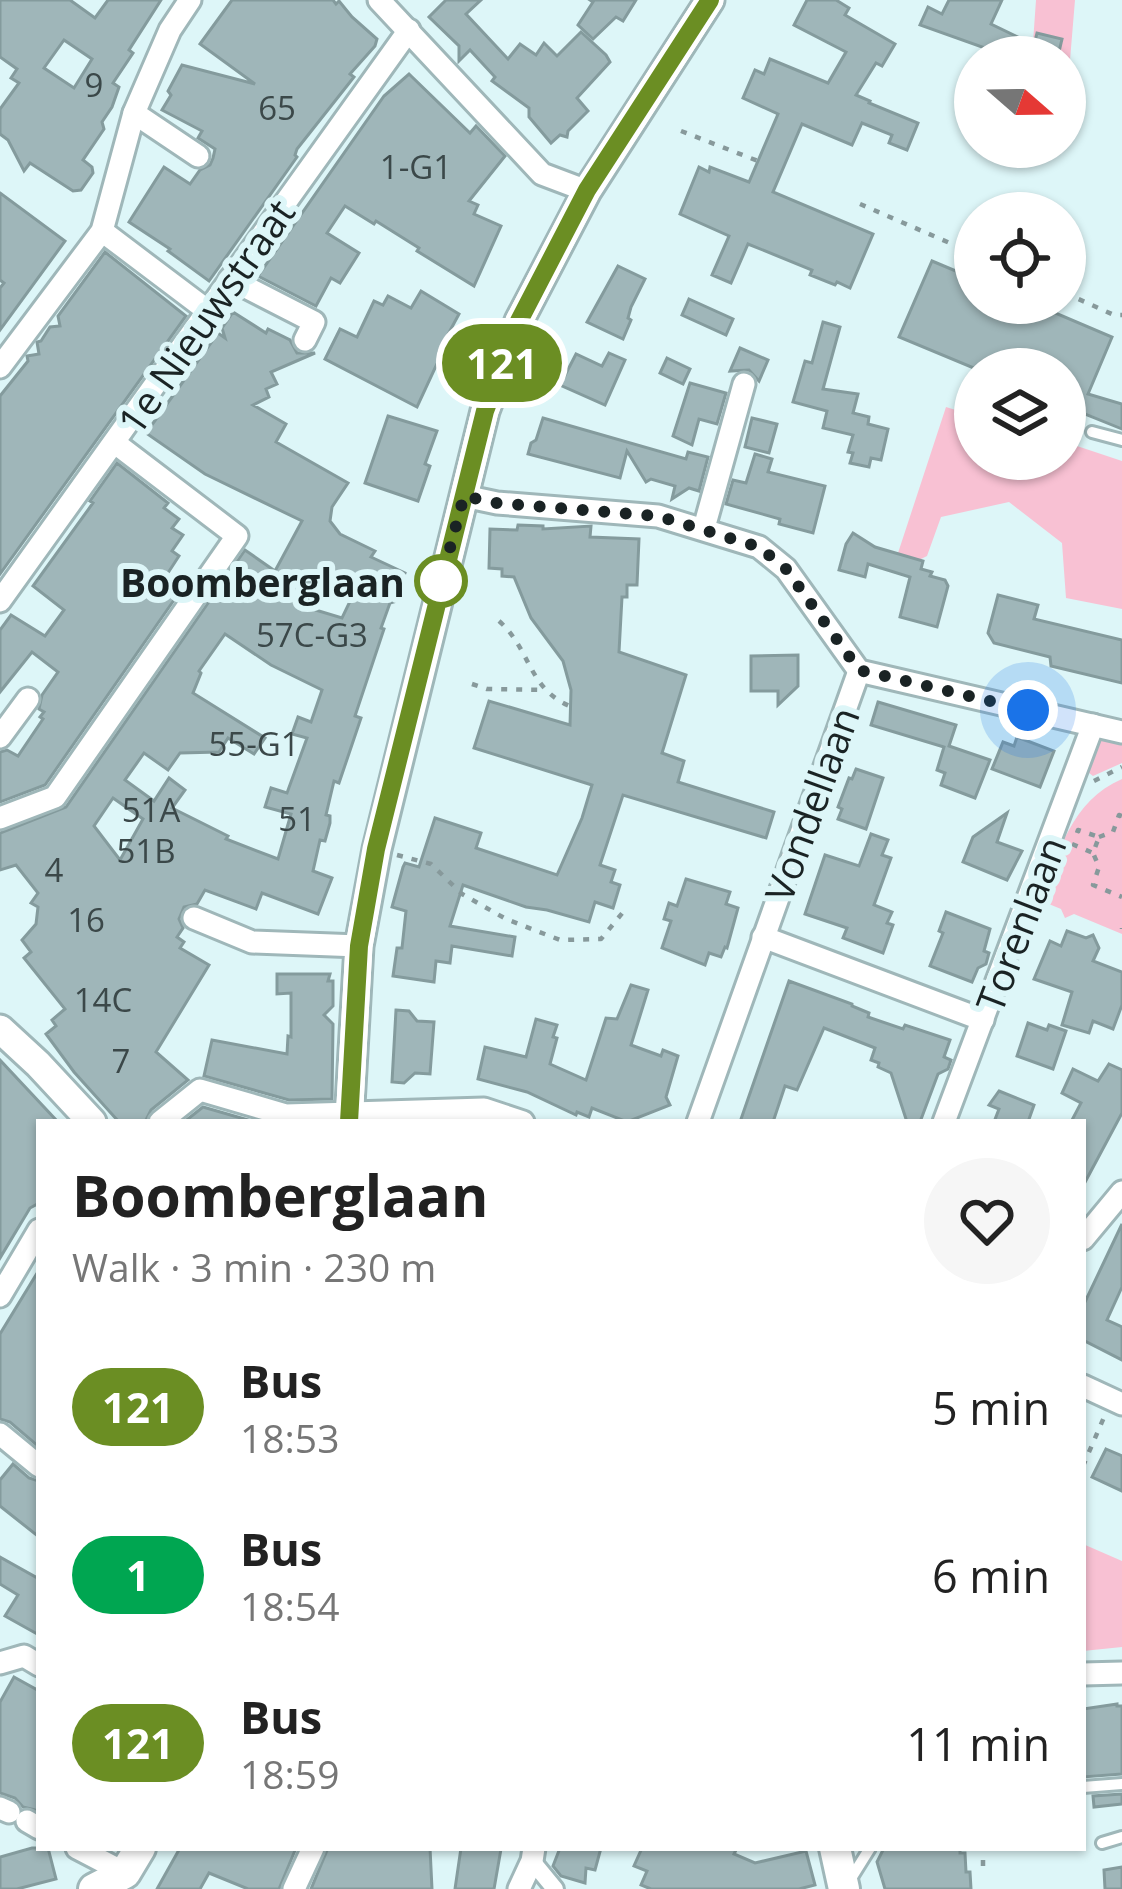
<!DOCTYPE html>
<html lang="en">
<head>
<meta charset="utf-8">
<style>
	body { margin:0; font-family:"Open Sans",sans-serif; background:#f6f6f6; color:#222; height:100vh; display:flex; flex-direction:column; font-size:45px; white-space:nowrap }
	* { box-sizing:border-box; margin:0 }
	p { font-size:39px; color:#767676 }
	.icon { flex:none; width:66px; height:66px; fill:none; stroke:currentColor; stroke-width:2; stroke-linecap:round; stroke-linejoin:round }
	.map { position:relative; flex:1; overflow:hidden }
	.panel { position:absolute; left:36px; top:1119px; width:1050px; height:732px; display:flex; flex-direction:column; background:#fff; border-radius:0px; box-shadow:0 3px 9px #0004 }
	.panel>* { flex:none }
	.badge { padding:0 24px; border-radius:39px; font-size:42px; line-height:78px }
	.needle { width:78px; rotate:110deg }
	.fabs { position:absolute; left:954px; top:36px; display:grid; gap:24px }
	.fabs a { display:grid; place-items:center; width:132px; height:132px; border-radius:50%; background:#fff; box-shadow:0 3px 9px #0004; font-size:60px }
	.you { position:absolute; width:60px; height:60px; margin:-30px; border:9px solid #fff; border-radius:50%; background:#1a73e8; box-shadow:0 0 0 18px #1a73e833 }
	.map>.badge { position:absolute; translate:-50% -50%; box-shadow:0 0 0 6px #fff }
	.round { display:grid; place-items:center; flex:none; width:126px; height:126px; border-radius:63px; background:#f6f6f6 }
	.head { display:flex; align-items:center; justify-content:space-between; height:204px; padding:0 36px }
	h1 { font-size:57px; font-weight:700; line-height:90px }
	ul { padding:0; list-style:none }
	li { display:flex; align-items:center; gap:36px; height:168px; padding:0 36px }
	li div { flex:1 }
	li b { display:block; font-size:45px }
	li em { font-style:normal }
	li .badge { min-width:132px; font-weight:700; text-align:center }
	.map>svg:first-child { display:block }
	.green { fill:#f8c1d3 }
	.building { fill:#9fb6b9; stroke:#849b9d; stroke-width:3; fill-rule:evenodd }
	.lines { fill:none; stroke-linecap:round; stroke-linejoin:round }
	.service-casing { stroke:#9fb7b9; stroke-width:16 }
	.pedestrian-casing { stroke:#9fb7b9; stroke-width:22 }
	.minor-casing { stroke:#9fb7b9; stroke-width:27 }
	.tertiary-casing { stroke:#9fb7b9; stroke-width:33 }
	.secondary-casing { stroke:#9fb7b9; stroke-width:36 }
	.path { stroke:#87999b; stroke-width:4.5; stroke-dasharray:6 9; stroke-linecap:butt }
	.service { stroke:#fff; stroke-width:10 }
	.pedestrian { stroke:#fff; stroke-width:16 }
	.minor { stroke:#fff; stroke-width:21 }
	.tertiary { stroke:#fff; stroke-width:27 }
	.secondary { stroke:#fff; stroke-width:30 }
	.line-casing { stroke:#fff; stroke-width:27 }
	.line { stroke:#6b8e23; stroke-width:18 }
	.walk { stroke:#1a2324; stroke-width:12; stroke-dasharray:0 21.6 }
	.stop-dot { fill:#fff; stroke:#6b8e23; stroke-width:6 }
	.labels { text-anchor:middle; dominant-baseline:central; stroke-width:12; stroke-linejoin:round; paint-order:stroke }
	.number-label { font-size:33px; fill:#3b4849 }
	.street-label { font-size:39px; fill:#1a2324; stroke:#ddf6f8 }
	.stop-label { font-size:39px; font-weight:bold; fill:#1a2324; stroke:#ddf6f8; text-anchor:end }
</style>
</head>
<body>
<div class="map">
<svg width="1122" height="1889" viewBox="0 0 1122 1889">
	<rect width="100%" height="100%" fill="#ddf6f8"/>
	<g class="green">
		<polygon points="1036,0 1075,0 1065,120 1065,57 1032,57"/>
		<polygon points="946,407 975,416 975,459 1065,459 1065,442 1122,461 1122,609 1066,598 1062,543 1009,502 941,517 927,556 919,560 898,553"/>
		<polygon points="1096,735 1122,737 1122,763 1093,776 1084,769"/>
		<path d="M 1122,779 L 1122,934 L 1074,914 L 1065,918 L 1061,909 L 1039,900 C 1059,853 1071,801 1122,779 Z"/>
		<polygon points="1083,1544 1122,1561 1122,1647 1083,1651"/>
	</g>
	<g class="building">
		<path d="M 0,0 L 70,0 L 95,18 L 108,0 L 161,0 L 129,50 L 133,53 L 113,83 L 119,87 L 112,107 L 102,122 L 104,129 L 83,160 L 92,167 L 93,173 L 81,190 L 73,191 L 30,163 L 24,171 L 8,140 L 0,134 L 0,109 L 19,83 L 11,78 L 17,69 L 0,57 ZM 64,40 L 92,59 L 74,88 L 44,68 Z"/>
		<polygon points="232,0 333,0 336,4 339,1 352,17 377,39 375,46 350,74 354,77 297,149 295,155 297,157 209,281 168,251 170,249 129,222 164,167 190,184 200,170 210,165 213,158 215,149 198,138 202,131 162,110 171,95 168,91 182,65 255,84 200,44"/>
		<polygon points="446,0 481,0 466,14 508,59 520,44 536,55 544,43 557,56 581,32 606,55 610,62 577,98 588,111 568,131 567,137 560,135 551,143 529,117 529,108 492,81 495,77 470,50 459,61 459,46 429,17"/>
		<polygon points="590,0 636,0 623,21 616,17 593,39 578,25 593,2"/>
		<polygon points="807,0 836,0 849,8 845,15 895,44 882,66 876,63 856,95 870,101 869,103 918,123 907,150 889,143 892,135 862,123 852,145 802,124 773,192 873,234 850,288 837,282 835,285 810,275 812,270 748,244 731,283 712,275 729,236 680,214 699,167 709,172 710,167 749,182 778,114 743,98 755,70 764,74 770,59 828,83 846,52 794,25"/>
		<polygon points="949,0 1002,0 991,24 1034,45 1037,33 1062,39 1058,56 1060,57 1010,57 920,25 928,7 942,14"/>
		<polygon points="409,74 470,133 476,126 505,156 469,201 478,205 474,214 501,226 474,286 417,251 419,248 376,221 374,224 345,206 327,233 359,253 340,283 331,278 316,306 258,276 384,96"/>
		<polygon points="0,193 65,241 0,330 0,288 4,283 0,280"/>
		<polygon points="105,252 186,316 0,574 0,396 28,361 27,356 39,354 37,342 41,341 50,327 60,326 58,316"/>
		<polygon points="932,261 975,279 975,303 1032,303 1112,337 1088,394 1122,404 1122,429 1065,406 1065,369 976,369 899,337"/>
		<polygon points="618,266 645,279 631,307 628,318 631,320 623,339 587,322"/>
		<polygon points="421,291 459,314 439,351 442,353 417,407 325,359 340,329 357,337 374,301 383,305 388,296 411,308"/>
		<polygon points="689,299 733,319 726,335 682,315"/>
		<path d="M 233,312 L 266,333 L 268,329 L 290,340 L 297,353 L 315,353 L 271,372 L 277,384 L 266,389 L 269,397 L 253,405 L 286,424 L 276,442 L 348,483 L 332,507 L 330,521 L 340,534 L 375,551 L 371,557 L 405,573 L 402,582 L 403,588 L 397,601 L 390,603 L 381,628 L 384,629 L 355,716 L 361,718 L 339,783 L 334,781 L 326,815 L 330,816 L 330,823 L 325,841 L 320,840 L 313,871 L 332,878 L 318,914 L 262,893 L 256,909 L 205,890 L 197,904 L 184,907 L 179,919 L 183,928 L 177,937 L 184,942 L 180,948 L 209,965 L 156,1052 L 188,1080 L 151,1110 L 145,1122 L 119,1122 L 74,1072 L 46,1034 L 56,1026 L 52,1020 L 65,1009 L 24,958 L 31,952 L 22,940 L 36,924 L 38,907 L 31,903 L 38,893 L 16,865 L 0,870 L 0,833 L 66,807 L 245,550 L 275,571 L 302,521 L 205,474 L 146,433 L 218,333 L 225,338 L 222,328 ZM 324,575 L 355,591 L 342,618 L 309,608 ZM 225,634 L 271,665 L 322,690 L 311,722 L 298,717 L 292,734 L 307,738 L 287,793 L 271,788 L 265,807 L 291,814 L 278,859 L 226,839 L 228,836 L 172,808 L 185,790 L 169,778 L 154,801 L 125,780 L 144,753 L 168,770 L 180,753 L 219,752 L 228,738 L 254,754 L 265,738 L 193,693 L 201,673 L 199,671 ZM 113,798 L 143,819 L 120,860 L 94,826 Z"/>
		<polygon points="823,322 840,327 823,389 858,394 853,413 869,417 868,424 888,429 881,460 871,458 869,467 850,463 853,453 848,452 853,435 823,428 827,411 793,402 805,361 812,363"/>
		<polygon points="740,348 768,360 759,381 749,370 730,371"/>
		<polygon points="609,353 625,360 605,405 560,385 576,354 602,366"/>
		<polygon points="667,358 690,369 683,384 660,373"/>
		<polygon points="690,383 726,393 717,424 699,419 692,445 673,436"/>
		<polygon points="388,416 437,431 425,464 430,466 418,501 365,483"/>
		<polygon points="543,418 686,459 688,452 708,457 699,491 689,488 672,499 675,486 651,479 646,482 627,451 620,478 528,454 531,443 536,440"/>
		<polygon points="752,418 777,424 769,453 745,447"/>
		<polygon points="755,454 772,459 768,472 825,486 813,533 779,524 780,519 726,504 733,480 746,483"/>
		<polygon points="117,463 168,503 164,508 179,519 172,528 183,535 172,551 179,556 164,579 181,590 45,785 0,802 0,752 7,750 18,756 43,719 40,717 44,712 39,709 42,695 58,672 32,652 0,692 0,630 11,615 45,636 64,610 33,586 93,503 90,501"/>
		<polygon points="518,525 543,526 543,529 591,526 590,537 639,539 637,585 627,585 627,597 622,597 619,652 686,675 662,753 684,761 678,782 774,812 766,838 623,795 600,865 615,870 611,882 620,885 613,908 595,902 589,922 547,910 526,907 463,885 450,926 515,937 512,956 452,946 450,963 436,961 434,982 393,976 397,948 402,948 406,911 392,907 403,867 405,863 419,867 435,818 481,833 476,848 557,875 582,818 592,785 474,748 489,701 570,725 571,690 563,661 531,618 514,577 502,576 502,569 489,568 490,529 517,530"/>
		<polygon points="853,533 875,547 923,561 921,569 932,572 930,576 945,580 948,586 937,627 900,617 910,577 868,564 865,577 839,570 846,544"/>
		<polygon points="998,595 1038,605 1034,619 1122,640 1122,683 1051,666 1050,657 994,643 988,633"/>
		<polygon points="798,655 798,686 778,705 778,691 751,691 751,656"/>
		<polygon points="878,702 956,725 949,746 990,760 975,798 941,785 945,773 937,770 944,747 871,725"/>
		<polygon points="1017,737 1054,751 1040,787 992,769 1003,742 1014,746"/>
		<polygon points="856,769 883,778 866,829 838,819 842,809 838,807 849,778 852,779"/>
		<polygon points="1007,813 997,842 1022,851 1007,880 963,862 973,837"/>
		<polygon points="871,834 888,840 882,855 891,858 874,905 892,912 887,923 893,925 883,953 843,938 847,928 805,914 825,855 859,866"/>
		<polygon points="686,879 730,892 726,904 738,908 727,948 725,947 721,957 709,953 705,965 662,948 671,921 664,919 669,903 677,906"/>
		<polygon points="946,912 990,929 984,951 989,953 986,964 978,968 972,982 930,966 943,933 939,931"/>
		<polygon points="1067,931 1086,938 1093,935 1099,948 1093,961 1122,972 1122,1005 1113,1029 1093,1021 1089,1033 1062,1025 1072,992 1034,979 1050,941 1061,946"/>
		<polygon points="277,974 330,974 328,981 333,981 333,1006 324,1015 333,1024 332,1099 289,1100 204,1076 212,1040 287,1054 288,1036 291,1037 291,993 277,994"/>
		<polygon points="789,981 852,1004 852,1006 869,1013 868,1017 903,1029 905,1025 950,1040 944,1057 951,1060 948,1069 938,1074 920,1122 907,1122 891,1073 878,1067 879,1063 871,1060 875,1048 824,1028 797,1090 785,1086 773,1122 740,1122"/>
		<polygon points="631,985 648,990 631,1045 661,1056 663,1050 678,1056 666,1097 670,1105 627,1122 592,1108 589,1117 577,1112 576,1115 527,1092 478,1079 485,1047 526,1057 536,1019 557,1025 553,1037 557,1038 550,1064 586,1080 606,1018 617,1019"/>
		<polygon points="396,1010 409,1011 417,1021 434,1022 430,1074 415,1073 404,1083 392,1082"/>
		<polygon points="1028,1023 1047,1030 1049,1025 1066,1031 1053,1069 1017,1056"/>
		<polygon points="0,1060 58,1122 39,1122 39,1203 30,1208 0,1258"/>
		<polygon points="1109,1064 1122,1070 1122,1113 1083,1186 1083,1122 1071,1122 1081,1103 1062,1093 1073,1069 1098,1081"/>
		<polygon points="999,1091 1034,1105 1028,1122 994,1122 999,1109 989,1105"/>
		<polygon points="203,1107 255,1122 184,1122"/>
		<polygon points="1122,1224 1122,1287 1107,1320 1122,1327 1122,1360 1083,1340 1083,1306"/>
		<polygon points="39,1270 39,1447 10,1422 0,1419 0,1334"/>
		<polygon points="1106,1449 1122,1456 1122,1491 1092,1477"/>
		<polygon points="13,1464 29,1478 39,1481 39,1537 0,1506 0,1480"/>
		<polygon points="0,1557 39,1579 39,1635 5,1616 18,1595 0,1584"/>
		<polygon points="14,1677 39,1691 39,1811 23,1807 15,1798 0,1793 0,1702"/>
		<polygon points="1117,1704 1117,1706 1122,1706 1122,1774 1083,1777 1083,1709"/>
		<polygon points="1122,1794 1122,1804 1094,1807 1093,1796"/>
		<polygon points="32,1848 48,1848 56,1879 17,1889 0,1889 0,1857"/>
		<polygon points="180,1848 296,1848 279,1889 248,1889 209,1873 200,1889 157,1889"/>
		<polygon points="328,1848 430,1848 432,1889 311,1889"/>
		<polygon points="461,1848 501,1849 494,1889 455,1889"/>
		<polygon points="560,1848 601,1848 595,1870 586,1868 585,1883 561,1876 553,1866"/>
		<polygon points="642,1848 737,1848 734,1854 755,1863 806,1851 815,1885 799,1889 651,1889 641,1885 647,1871 634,1866"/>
		<polygon points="884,1848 960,1848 960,1853 965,1853 966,1872 970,1872 971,1889 885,1889 877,1862"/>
		<polygon points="1122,1867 1122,1889 1105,1889 1104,1870"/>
	</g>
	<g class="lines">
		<g class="service-casing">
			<g id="service">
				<polyline points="1092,432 1122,440"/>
				<polyline points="1083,1787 1122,1784"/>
				<polyline points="1102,1843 1122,1837"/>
				<polyline points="850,1880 870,1848"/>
			</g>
		</g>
		<g class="pedestrian-casing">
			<polyline id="pedestrian" points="532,1861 555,1889"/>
		</g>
		<g class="minor-casing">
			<g id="minor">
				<polyline points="379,0 542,174 587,191"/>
				<polyline points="134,113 198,156"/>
				<polyline points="102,231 208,311"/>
				<polyline points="230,279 314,322 305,340"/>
				<polyline points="0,367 102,231 134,113 170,30 190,0"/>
				<polyline points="464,496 497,503 658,516 759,547 786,569 859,671 1122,732"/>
				<polyline points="704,528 744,384"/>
				<polyline points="0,601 409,30"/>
				<polyline points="0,737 28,699"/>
				<polyline points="0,818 55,797 237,536 115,443"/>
				<polyline points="194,918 252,942 359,946"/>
				<polyline points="763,937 983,1020"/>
				<polyline points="160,1122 200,1090 286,1115 484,1109 523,1122"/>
				<polyline points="698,1122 859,671"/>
				<polyline points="944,1122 1093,725"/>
				<polyline points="1083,1239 1122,1192"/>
				<polyline points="0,1296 39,1230"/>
				<polyline points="1083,1386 1122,1404"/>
				<polyline points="0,1434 39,1466"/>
				<polyline points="0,1663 24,1656 39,1665"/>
				<polyline points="1083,1674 1122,1673"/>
				<polyline points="0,1808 9,1812"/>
				<polyline points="27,1821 39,1828"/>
				<polyline points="77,1848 125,1873"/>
				<polyline points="294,1889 313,1848"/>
				<polyline points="519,1889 532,1861 534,1848"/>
			</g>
		</g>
		<g class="tertiary-casing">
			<g id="tertiary">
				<polyline points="0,1029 38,1064 92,1122"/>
				<polyline points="349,1122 359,946 377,849 485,411 519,321 587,191 710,0"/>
			</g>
		</g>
		<g class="secondary-casing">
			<g id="secondary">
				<polyline points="835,1848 844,1889"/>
				<polyline points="94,1889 125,1873 140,1848"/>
			</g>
		</g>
		<g class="path">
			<polyline points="681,131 758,161"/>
			<polyline points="860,204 975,254"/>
			<polyline points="1065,293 1114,315 1122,315"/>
			<path d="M 499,621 C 531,649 528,690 572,707"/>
			<polyline points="472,684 487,689 546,690"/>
			<polyline points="1094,781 1122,767"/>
			<polyline points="1077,833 1078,830 1099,837 1093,853 1099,867 1093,885 1122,897"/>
			<polyline points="1099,837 1113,832 1119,815 1122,816"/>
			<polyline points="1072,844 1093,853"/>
			<polyline points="397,855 431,864 462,894 506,919 560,940 601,939 624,911"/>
			<polyline points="1122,928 1122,929"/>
			<polyline points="1083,1466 1105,1415"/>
			<polyline points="983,1866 983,1848"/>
		</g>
		<use href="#service" class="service"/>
		<use href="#pedestrian" class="pedestrian"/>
		<use href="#minor" class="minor"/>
		<use href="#tertiary" class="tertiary"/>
		<use href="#secondary" class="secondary"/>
	</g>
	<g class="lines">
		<g class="line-casing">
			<polyline id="line" points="349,1122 359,946 376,849 485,411 519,321 587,190 710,0"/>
		</g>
		<use href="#line" class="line"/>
		<polyline class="walk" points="441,581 440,585 464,496 497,503 658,516 759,547 786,569 859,670 1028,710"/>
	</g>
	<circle class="stop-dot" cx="441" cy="581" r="24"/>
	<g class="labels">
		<g class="number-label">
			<text x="94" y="84">9</text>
			<text x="277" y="107">65</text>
			<text x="416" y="166">1-G1</text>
			<text x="312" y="634">57C-G3</text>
			<text x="254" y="743">55-G1</text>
			<text x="151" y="809">51A</text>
			<text x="297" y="818">51</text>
			<text x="146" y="850">51B</text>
			<text x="54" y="869">4</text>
			<text x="86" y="919">16</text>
			<text x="103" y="999">14C</text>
			<text x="121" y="1060">7</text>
		</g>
		<g class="street-label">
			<text transform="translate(205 316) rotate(-55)">1e Nieuwstraat</text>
			<text transform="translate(811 804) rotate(-70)">Vondellaan</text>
			<text transform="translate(1020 924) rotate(-69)">Torenlaan</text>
		</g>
		<g class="stop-label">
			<text x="405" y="581">Boomberglaan</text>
		</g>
	</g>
</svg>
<div class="fabs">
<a><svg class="needle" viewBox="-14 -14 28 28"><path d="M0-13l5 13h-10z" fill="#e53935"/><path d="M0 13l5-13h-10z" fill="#767676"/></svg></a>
<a><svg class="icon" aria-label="locate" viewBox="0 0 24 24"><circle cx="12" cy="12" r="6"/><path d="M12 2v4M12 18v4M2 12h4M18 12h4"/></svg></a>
<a><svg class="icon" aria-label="layers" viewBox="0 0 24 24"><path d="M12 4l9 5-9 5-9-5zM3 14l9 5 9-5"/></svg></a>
</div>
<div class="you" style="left:1028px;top:710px"></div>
<b class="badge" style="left:502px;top:363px;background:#6b8e23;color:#fff">121</b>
<section class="panel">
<div class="head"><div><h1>Boomberglaan</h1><p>Walk · 3 min · 230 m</p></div><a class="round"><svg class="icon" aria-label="heart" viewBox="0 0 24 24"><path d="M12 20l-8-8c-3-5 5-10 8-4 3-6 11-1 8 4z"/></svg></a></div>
<ul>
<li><span class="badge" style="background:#6b8e23;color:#fff">121</span><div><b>Bus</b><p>18:53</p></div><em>5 min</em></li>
<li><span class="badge" style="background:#00a651;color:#fff">1</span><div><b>Bus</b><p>18:54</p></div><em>6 min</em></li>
<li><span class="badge" style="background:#6b8e23;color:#fff">121</span><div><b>Bus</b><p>18:59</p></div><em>11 min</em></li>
</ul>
</section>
</div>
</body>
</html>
